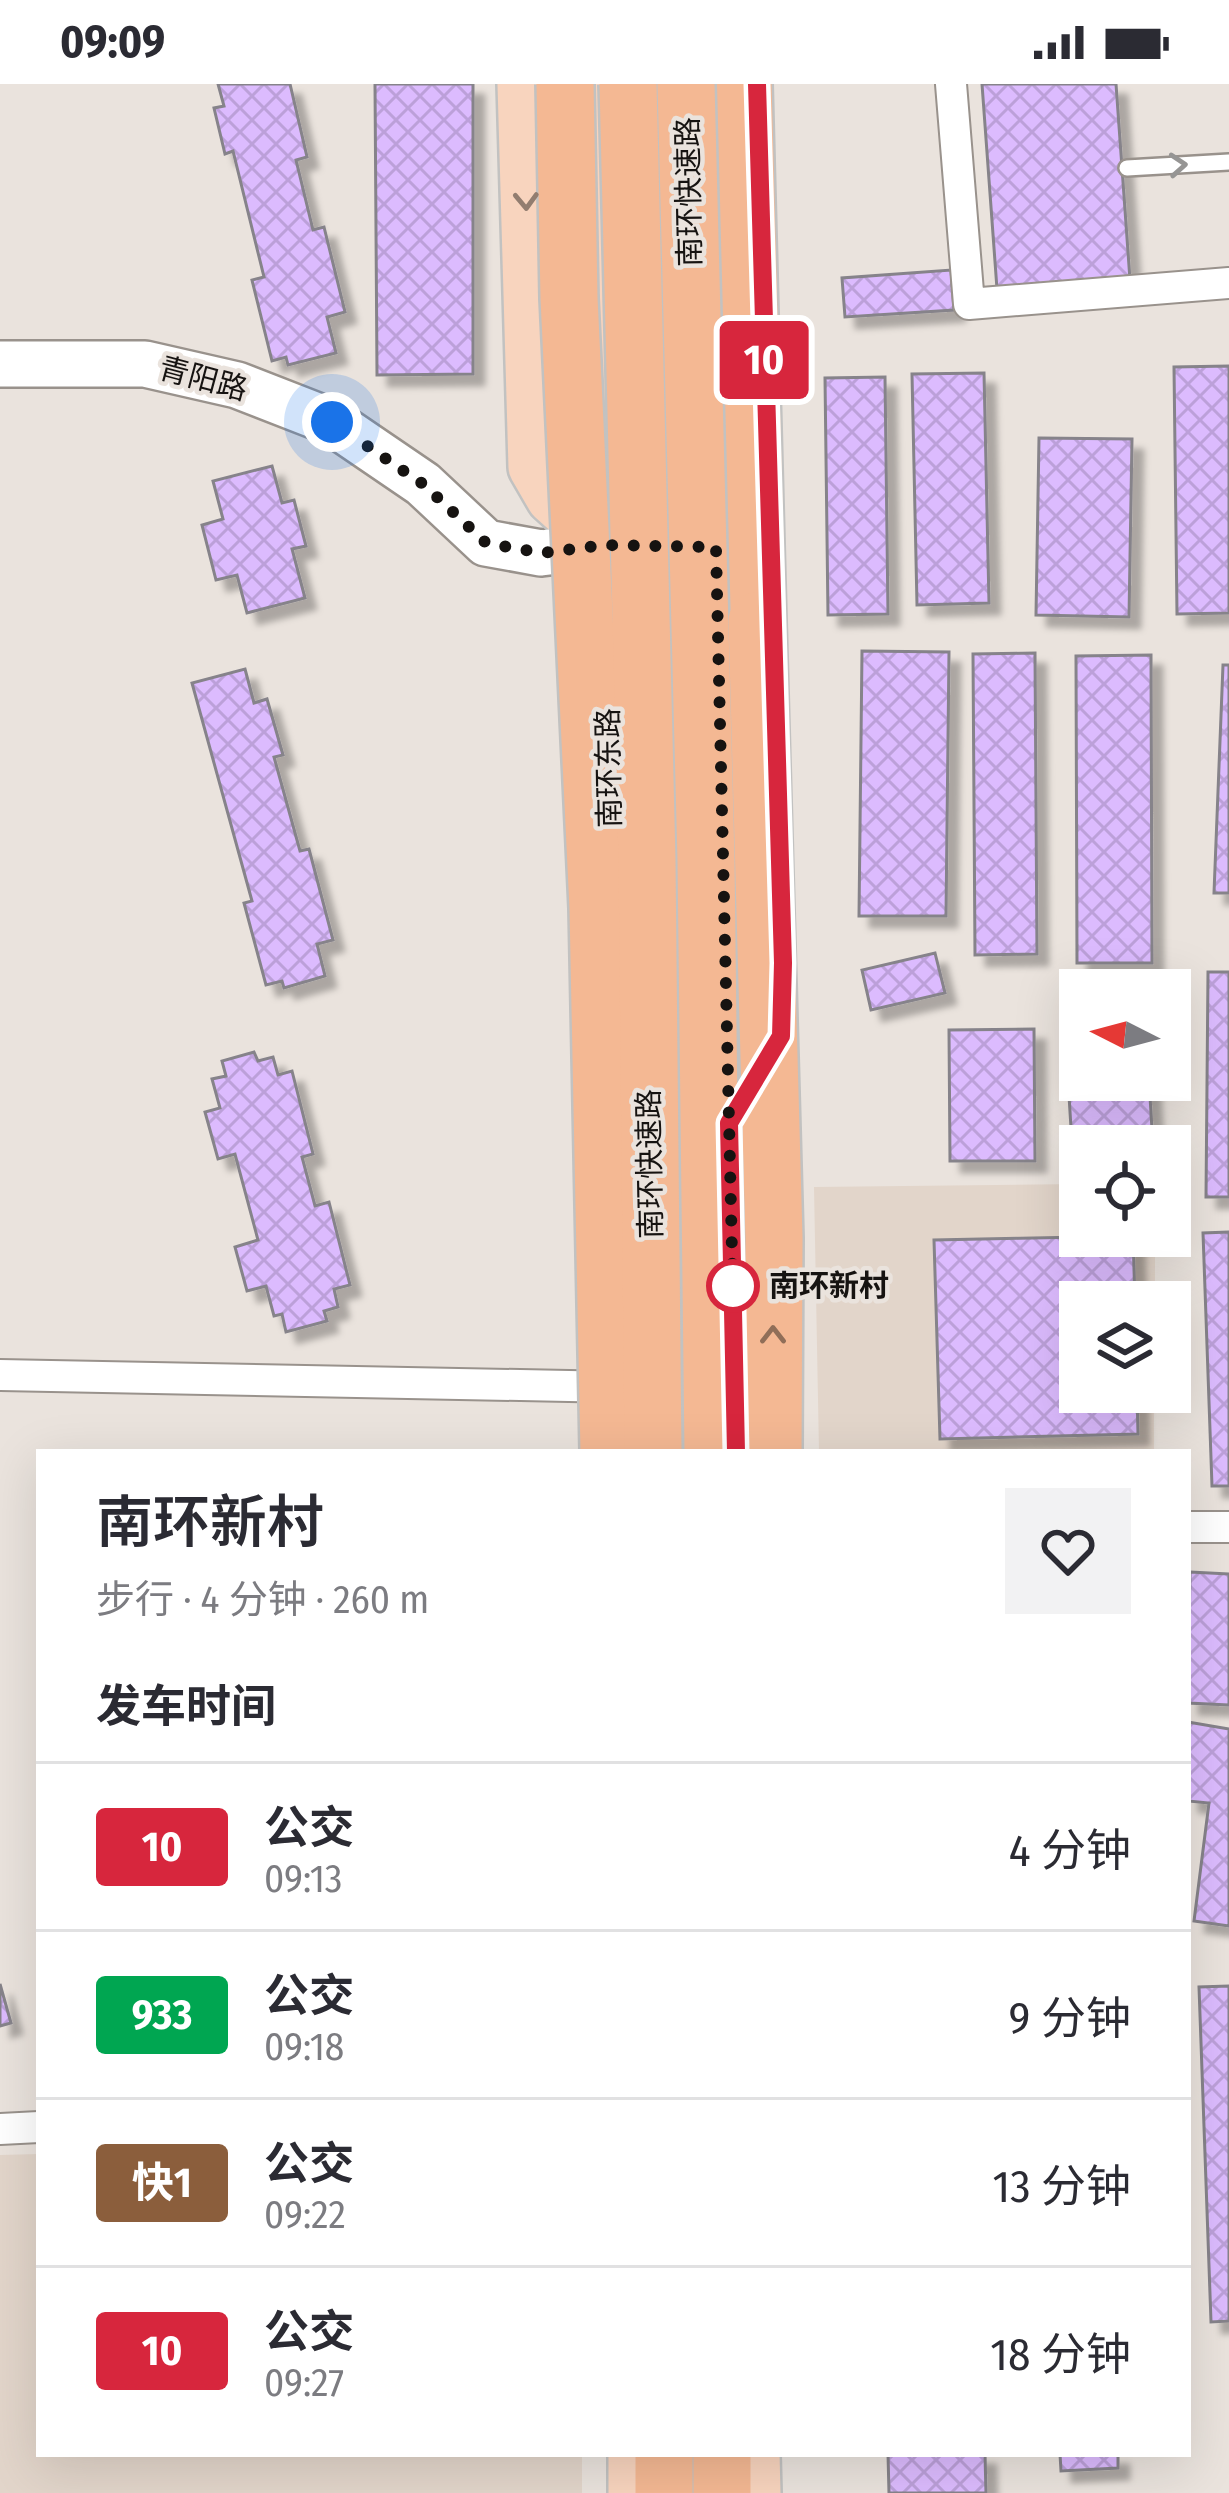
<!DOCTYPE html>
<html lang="zh">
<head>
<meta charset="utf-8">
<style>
	body { margin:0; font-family:"Fira Sans Condensed","Noto Sans SC",sans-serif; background:#f2f2f3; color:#2b2b33; height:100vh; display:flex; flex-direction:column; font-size:45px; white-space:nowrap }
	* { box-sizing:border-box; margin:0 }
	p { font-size:39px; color:#7c7c81 }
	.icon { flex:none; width:66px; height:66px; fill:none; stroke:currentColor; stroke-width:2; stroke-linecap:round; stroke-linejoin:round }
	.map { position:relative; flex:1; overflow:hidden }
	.panel { position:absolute; left:36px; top:1365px; width:1155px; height:1008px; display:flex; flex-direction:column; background:#fff; border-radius:0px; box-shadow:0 12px 48px #0002 }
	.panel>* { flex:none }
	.badge { padding:0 24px; border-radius:9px; font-size:42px; line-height:78px }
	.needle { width:78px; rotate:276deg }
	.fabs { position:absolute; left:1059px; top:885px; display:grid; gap:24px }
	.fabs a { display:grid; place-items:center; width:132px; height:132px; border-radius:0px; background:#fff; box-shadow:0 12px 48px #0002; font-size:60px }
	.you { position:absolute; width:60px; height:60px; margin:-30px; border:9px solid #fff; border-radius:50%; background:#1a73e8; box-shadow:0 0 0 18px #1a73e833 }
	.map>.badge { position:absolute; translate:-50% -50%; box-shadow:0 0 0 6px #fff }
	h2 { padding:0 60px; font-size:45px; line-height:108px }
	.round { display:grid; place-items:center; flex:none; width:126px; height:126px; border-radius:0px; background:#f2f2f3 }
	.headline { display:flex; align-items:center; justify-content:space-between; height:204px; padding:0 60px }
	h1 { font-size:57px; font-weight:600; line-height:90px }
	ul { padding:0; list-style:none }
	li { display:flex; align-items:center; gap:36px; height:168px; padding:0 60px; border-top:3px solid #e1e1e2 }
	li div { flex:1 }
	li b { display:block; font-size:45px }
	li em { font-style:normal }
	li .badge { min-width:132px; font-weight:700; text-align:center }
	.status { display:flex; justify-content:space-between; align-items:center; height:84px; padding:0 60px; background:#fff; direction:ltr }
	.status svg { height:33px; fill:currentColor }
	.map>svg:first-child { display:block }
	.built { fill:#e2d5ca }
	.building { fill:url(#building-cross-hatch); stroke:#86838a; stroke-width:3; filter:url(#shadow) }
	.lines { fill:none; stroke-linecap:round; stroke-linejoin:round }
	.lane-casing { stroke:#99928c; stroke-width:20 }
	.street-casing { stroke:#99928c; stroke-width:34 }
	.secondary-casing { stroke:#99928c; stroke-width:50 }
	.primary-casing { stroke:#c2c2c1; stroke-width:56 }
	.highway-casing { stroke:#c2c2c1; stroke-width:62 }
	.lane { stroke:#fff; stroke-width:15 }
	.street { stroke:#fff; stroke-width:30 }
	.secondary { stroke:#fff; stroke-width:45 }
	.primary { stroke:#f8d4be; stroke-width:51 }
	.highway { stroke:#f4b893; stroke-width:57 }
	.highway-bridge-casing { stroke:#c2c2c1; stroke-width:62; stroke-linecap:butt }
	.highway-bridge { stroke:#f4b893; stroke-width:57 }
	.oneway { stroke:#969594 }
	.oneway2 { stroke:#927d70 }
	.oneway3 { stroke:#906e58 }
	.line-casing { stroke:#fff; stroke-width:27 }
	.line { stroke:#d7263d; stroke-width:18 }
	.walk { stroke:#161311; stroke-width:12; stroke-dasharray:0 21.6 }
	.stop-dot { fill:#fff; stroke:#d7263d; stroke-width:6 }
	.labels { text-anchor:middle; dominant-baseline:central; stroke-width:9; stroke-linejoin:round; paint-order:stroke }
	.street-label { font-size:30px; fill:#161311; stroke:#eae3dd }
	.stop-label { font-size:30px; font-weight:bold; fill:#161311; stroke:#eae3dd; text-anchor:start }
</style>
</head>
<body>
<div class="status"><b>09:09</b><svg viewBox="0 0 49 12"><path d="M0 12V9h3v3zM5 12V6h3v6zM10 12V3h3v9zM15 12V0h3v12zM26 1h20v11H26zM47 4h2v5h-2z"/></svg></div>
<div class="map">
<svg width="1229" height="2409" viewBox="0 0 1229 2409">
	<defs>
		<pattern id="building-cross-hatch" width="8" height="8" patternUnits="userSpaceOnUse" patternTransform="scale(3)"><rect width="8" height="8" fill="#dcbbfe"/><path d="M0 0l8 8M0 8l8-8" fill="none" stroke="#bca0d9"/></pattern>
		<filter id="shadow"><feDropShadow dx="11" dy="11" stdDeviation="3" flood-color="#0004"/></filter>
	</defs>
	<rect width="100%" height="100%" fill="#eae3dd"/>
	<g class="built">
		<polygon points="1080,1100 1080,1152 1155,1152 1155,1218 1080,1218 1080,1308 1154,1308 1154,1368 819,1368 814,1103"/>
		<polygon points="39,2070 39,2370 582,2370 582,2409 0,2409 0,2071"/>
	</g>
	<g class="building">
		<polygon points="218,0 290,0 307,73 296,76 313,146 324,143 345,228 327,233 336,269 288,281 286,273 272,277 252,196 264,193 233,67 225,70 214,24 224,22"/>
		<polygon points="375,0 473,0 473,290 377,291"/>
		<polygon points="982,0 1116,0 1130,196 997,205"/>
		<polygon points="951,186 954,226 845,233 842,194"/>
		<polygon points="1229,282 1229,529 1177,530 1174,283"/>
		<polygon points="984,289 989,519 917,521 912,290"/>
		<polygon points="885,293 888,530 828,531 825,294"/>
		<polygon points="1039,354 1132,355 1129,533 1036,531"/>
		<polygon points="272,382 282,419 294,416 306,462 292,465 305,514 247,529 237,491 216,496 202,441 223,435 213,397"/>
		<polygon points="862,567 949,568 946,832 859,832"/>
		<polygon points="1035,569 1037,870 975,871 973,570"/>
		<polygon points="1151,571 1152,879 1077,879 1076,572"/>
		<polygon points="1223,581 1229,581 1229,809 1214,809"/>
		<polygon points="245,585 254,619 267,615 283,671 274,673 300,767 309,765 333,856 317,860 325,892 284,904 282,897 266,901 244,819 252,817 192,599"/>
		<polygon points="935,869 945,909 871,926 862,886"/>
		<polygon points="1208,888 1229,888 1229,1113 1206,1113"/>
		<polygon points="1080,914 1080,996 1149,996 1153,1062 1080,1062 1080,1076 1073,1076 1063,915"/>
		<polygon points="1034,945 1035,1077 950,1077 949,946"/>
		<polygon points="254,968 258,977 273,973 278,991 292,987 313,1070 302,1073 315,1122 329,1118 350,1201 334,1205 338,1223 324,1227 327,1237 286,1248 282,1230 274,1232 266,1202 247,1207 235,1163 258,1156 235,1070 218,1075 205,1028 220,1024 212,995 226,992 222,977"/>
		<polygon points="1229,1148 1229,1402 1212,1402 1203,1149"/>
		<polygon points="1133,1152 1135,1218 1080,1218 1080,1308 1137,1308 1138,1350 940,1355 934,1156"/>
		<polygon points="1190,1488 1229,1490 1229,1621 1188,1619"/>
		<polygon points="1188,1638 1229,1645 1229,1842 1194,1837 1209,1719 1188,1717"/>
		<polygon points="0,1900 11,1939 0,1942"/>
		<polygon points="1229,1902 1229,2237 1211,2238 1199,1903"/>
		<polygon points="888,2370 985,2370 986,2409 889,2409"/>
		<polygon points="1060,2370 1118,2370 1118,2384 1061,2387"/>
	</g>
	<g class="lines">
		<g class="lane-casing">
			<polyline id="lane" points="1127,84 1229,78"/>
		</g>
		<g class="street-casing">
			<g id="street">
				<polyline points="951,0 969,220 1229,199"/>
				<polyline points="0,1291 618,1303"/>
				<polyline points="1188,1443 1229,1443"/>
				<polyline points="0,2045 39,2043"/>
			</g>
		</g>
		<g class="secondary-casing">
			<polyline id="secondary" points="0,280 145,280 237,301 332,338 423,400 486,459 541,469 606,461 716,463"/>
		</g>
		<g class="primary-casing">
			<g id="primary">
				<polyline points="523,0 534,383 552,414 601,458"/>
				<polyline points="596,0 604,389"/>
				<polyline points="634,2370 634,2409"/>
				<polyline points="754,2370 755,2409"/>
			</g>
		</g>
		<g class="highway-casing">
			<g id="highway">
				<polyline points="743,0 757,537"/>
				<polyline points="664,2370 664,2409"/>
				<polyline points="722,2370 722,2409"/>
			</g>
		</g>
		<use href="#lane" class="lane"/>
		<use href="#street" class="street"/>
		<use href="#secondary" class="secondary"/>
		<use href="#primary" class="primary"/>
		<use href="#highway" class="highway"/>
		<g class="highway-bridge-casing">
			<g id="highway-bridge">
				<polyline points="565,0 569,214 598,824 609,1368"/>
				<polyline points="628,0 647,777 653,1368"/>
				<polyline points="686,0 706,776 713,1368"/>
				<polyline points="757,537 774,1154 773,1368"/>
			</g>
		</g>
		<use href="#highway-bridge" class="highway-bridge"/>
	</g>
	<defs><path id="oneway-chevron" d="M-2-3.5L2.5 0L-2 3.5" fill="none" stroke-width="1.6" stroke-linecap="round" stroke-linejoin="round" transform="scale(3)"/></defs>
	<use class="oneway" href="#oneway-chevron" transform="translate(1178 81) rotate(-4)"/>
	<use class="oneway2" href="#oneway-chevron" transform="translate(526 117) rotate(88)"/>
	<use class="oneway3" href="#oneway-chevron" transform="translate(773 1251) rotate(-90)"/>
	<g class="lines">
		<g class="line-casing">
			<polyline id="line" points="736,1368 729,1039 781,952 783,879 757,0"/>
		</g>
		<use href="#line" class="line"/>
		<polyline class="walk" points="332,338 423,400 486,459 541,469 605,461 716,463 733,1213 733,1202"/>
	</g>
	<circle class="stop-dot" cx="733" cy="1202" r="24"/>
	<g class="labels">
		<g class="street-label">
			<text transform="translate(689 108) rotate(-91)">南环快速路</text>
			<text transform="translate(203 295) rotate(15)">青阳路</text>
			<text transform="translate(609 684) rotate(-91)">南环东路</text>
			<text transform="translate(650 1080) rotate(-91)">南环快速路</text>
		</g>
		<g class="stop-label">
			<text x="769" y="1202">南环新村</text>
		</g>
	</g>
</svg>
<div class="fabs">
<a><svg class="needle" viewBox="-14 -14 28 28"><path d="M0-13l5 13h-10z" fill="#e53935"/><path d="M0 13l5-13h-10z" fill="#7c7c81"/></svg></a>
<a><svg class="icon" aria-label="locate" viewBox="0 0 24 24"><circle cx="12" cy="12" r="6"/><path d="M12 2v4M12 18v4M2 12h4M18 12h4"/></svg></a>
<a><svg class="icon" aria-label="layers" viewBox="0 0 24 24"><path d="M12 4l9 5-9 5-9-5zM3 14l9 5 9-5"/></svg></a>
</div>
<div class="you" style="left:332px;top:338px"></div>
<b class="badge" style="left:764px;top:276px;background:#d7263d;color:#fff">10</b>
<section class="panel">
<div class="headline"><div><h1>南环新村</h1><p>步行 · 4 分钟 · 260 m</p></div><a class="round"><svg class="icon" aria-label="heart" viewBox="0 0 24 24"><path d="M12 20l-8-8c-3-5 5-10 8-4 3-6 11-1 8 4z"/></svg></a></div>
<h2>发车时间</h2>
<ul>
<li><span class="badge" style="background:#d7263d;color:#fff">10</span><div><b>公交</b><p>09:13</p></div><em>4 分钟</em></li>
<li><span class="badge" style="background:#00a651;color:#fff">933</span><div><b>公交</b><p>09:18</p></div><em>9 分钟</em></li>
<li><span class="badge" style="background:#8b5e3c;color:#fff">快1</span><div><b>公交</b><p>09:22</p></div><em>13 分钟</em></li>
<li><span class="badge" style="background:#d7263d;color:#fff">10</span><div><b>公交</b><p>09:27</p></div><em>18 分钟</em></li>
</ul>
</section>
</div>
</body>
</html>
